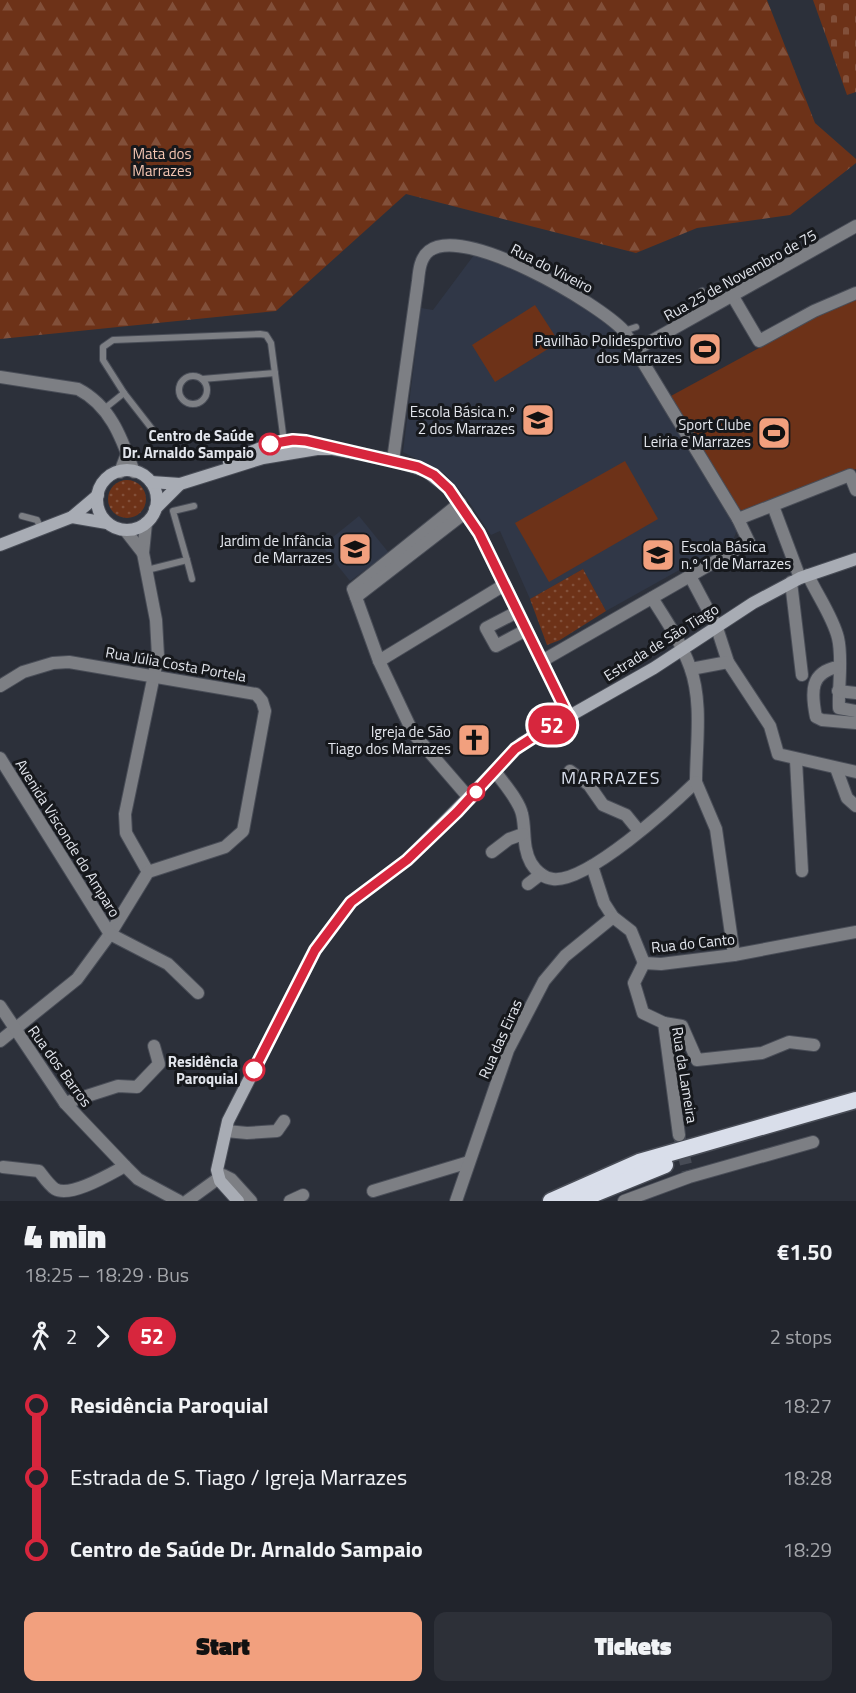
<!DOCTYPE html>
<html lang="en">
<head>
<meta charset="utf-8">
<style>
	body { margin:0; font-family:"Titillium Web",sans-serif; background:#2d3038; color:#f1f3f6; height:100vh; display:flex; flex-direction:column; font-size:22px; white-space:nowrap }
	* { box-sizing:border-box; margin:0 }
	p { font-size:20px; color:#a2a4a9 }
	.icon { flex:none; width:33px; height:33px; fill:none; stroke:currentColor; stroke-width:2; stroke-linecap:round; stroke-linejoin:round }
	.map { position:relative; height:1201px; overflow:hidden }
	.details { display:flex; flex-direction:column; background:#21242c; flex:1 }
	.details>* { flex:none }
	.badge { padding:0 12px; border-radius:20px; font-size:21px; line-height:39px }
	.map>.badge { position:absolute; translate:-50% -50%; box-shadow:0 0 0 3px #fff }
	.legs { display:flex; align-items:center; gap:9px; height:66px; padding:0 24px; font-size:20px }
	.legs p { margin-inline-start:auto }
	.summary { display:flex; align-items:center; justify-content:space-between; height:102px; padding:0 24px }
	h1 { font-size:33px; font-weight:800; line-height:45px }
	.action { display:flex; gap:12px; margin-top:auto; padding:12px 24px }
	.action a { flex:1; height:69px; border-radius:12px; background:#f2a07e; color:#111; font-size:24px; font-weight:800; line-height:69px; text-align:center }
	.action a+a { background:#2d3038; color:#f1f3f6 }
	ul { padding:0 24px; list-style:none }
	li { display:flex; align-items:center; gap:21px; height:72px; font-size:22px }
	li i { display:grid; place-items:center; width:9px; height:100%; margin:0 8px; background:currentColor }
	li i::after { content:''; width:15px; height:15px; margin:-8px; border:4px solid; border-radius:50%; background:#21242c }
	li p { margin-inline-start:auto }
	li:first-child i { background:linear-gradient(#0000 50%,currentColor 0) }
	li:last-child i { background:linear-gradient(currentColor 50%,#0000 0) }
	.map>svg:first-child { display:block }
	.built { fill:#303747 }
	.grass { fill:url(#grass-dots) }
	.forest { fill:url(#forest-firs) }
	.cemetery { fill:url(#cemetery-stones) }
	.pitch { fill:#6d3218 }
	.lines { fill:none; stroke-linecap:round; stroke-linejoin:round }
	.minor-tunnel { stroke:#474b55; stroke-width:12; stroke-dasharray:12 6; stroke-linecap:butt }
	.service-casing { stroke:#494d57; stroke-width:8 }
	.minor-casing { stroke:#494d57; stroke-width:14 }
	.secondary-casing { stroke:#494d57; stroke-width:14 }
	.trunk-casing { stroke:#494d57; stroke-width:19 }
	.service { stroke:#7d7f84; stroke-width:6 }
	.minor { stroke:#7d7f84; stroke-width:12 }
	.secondary { stroke:#a8acb4; stroke-width:12 }
	.trunk { stroke:#d9deea; stroke-width:16 }
	.line-1-casing { stroke:#fff; stroke-width:14 }
	.line-1 { stroke:#d7263d; stroke-width:9 }
	.stop-1-dot { fill:#fff; stroke:#d7263d; stroke-width:3 }
	.labels { text-anchor:middle; dominant-baseline:central; stroke-width:6; stroke-linejoin:round; paint-order:stroke }
	.park-label { font-size:15px; fill:#f4c5b2; stroke:#16181c }
	.street-label { font-size:15px; fill:#e3e6ed; stroke:#16181c }
	.poi-label { font-size:15px; fill:#e3e6ed; stroke:#16181c; text-anchor:end }
	.stop-label { font-size:15px; font-weight:bold; fill:#e3e6ed; stroke:#16181c; text-anchor:end }
	.quarter-label { font-size:18px; letter-spacing:1.5px; fill:#d7ddea; stroke:#16181c }
</style>
</head>
<body>
<div class="map">
<svg width="856" height="1201" viewBox="0 0 856 1201">
	<defs>
		<pattern id="grass-dots" width="8" height="8" patternUnits="userSpaceOnUse" patternTransform="scale(1.5)"><rect width="8" height="8" fill="#6d3218"/><path d="M2 2h.1M6 6h.1" fill="none" stroke="#82503a" stroke-width="1.8" stroke-linecap="round"/></pattern>
		<pattern id="forest-firs" width="22" height="20" patternUnits="userSpaceOnUse" patternTransform="scale(1.5)"><rect width="22" height="20" fill="#6d3218"/><path d="M5 1l3.5 6h-7zM16 11l3.5 6h-7z" fill="#82503a"/></pattern>
		<pattern id="cemetery-stones" width="16" height="16" patternUnits="userSpaceOnUse" patternTransform="scale(1.5)"><rect width="16" height="16" fill="#6d3218"/><path d="M2 7V4a2 2 0 0 1 4 0v3zM10 15v-3a2 2 0 0 1 4 0v3z" fill="#82503a"/></pattern>
	</defs>
	<rect width="100%" height="100%" fill="#2c303a"/>
	<g class="built">
		<polygon points="474,255 524,273 585,307 613,328 738,528 733,540 606,611 583,569 530,599 500,531 491,535 465,496 445,474 403,452 421,308 433,310"/>
		<polygon points="359,516 389,553 350,581 322,546"/>
	</g>
	<g class="grass">
		<circle cx="127" cy="499" r="19"/>
		<polygon points="583,569 606,611 560,640 547,645 530,599"/>
	</g>
	<polygon class="forest" points="0,0 767,0 815,123 856,159 856,163 790,215 697,228 636,253 406,194 276,311 0,339"/>
	<polygon class="cemetery" points="813,0 856,0 856,92 847,95"/>
	<g class="pitch">
		<polygon points="856,295 856,469 744,512 738,508 669,397"/>
		<polygon points="535,305 559,342 495,382 472,345"/>
		<polygon points="625,461 658,519 549,582 515,523"/>
	</g>
	<g class="lines">
		<polyline class="minor-tunnel" points="679,1135 689,1177"/>
		<g class="service-casing">
			<g id="service">
				<polyline points="702,291 711,306"/>
				<polyline points="624,331 636,327"/>
				<circle cx="193" cy="390" r="14"/>
				<polyline points="202,379 275,373"/>
				<polyline points="124,393 152,429"/>
				<polyline points="104,409 124,393 103,360 103,347 113,340 260,334 266,335 271,343 284,442"/>
				<polyline points="22,516 37,520 41,529"/>
				<polyline points="187,560 192,579"/>
				<polyline points="147,570 187,560 173,511 194,506"/>
			</g>
		</g>
		<g class="minor-casing">
			<g id="minor">
				<polyline points="732,295 759,341 814,311 856,293"/>
				<polyline points="637,349 856,226"/>
				<path d="M 0,377 L 78,389 C 111,406 122,439 134,472"/>
				<path d="M 393,460 L 418,281 C 419,271 420,258 429,251 C 464,224 598,303 624,331 L 738,519 L 749,542 L 542,661"/>
				<polyline points="120,472 127,454"/>
				<polyline points="460,503 353,589 379,661 413,733 470,799"/>
				<polyline points="773,506 800,578"/>
				<polyline points="738,519 850,475 856,490"/>
				<polyline points="146,523 143,553 156,620 158,656 125,814 126,833 148,872"/>
				<polyline points="125,530 143,553"/>
				<path d="M 808,575 C 817,595 833,617 838,638 C 843,659 838,686 839,708 L 856,711"/>
				<polyline points="690,576 716,625 728,662 770,726 778,754 856,772"/>
				<polyline points="791,582 802,675"/>
				<polyline points="356,597 466,512"/>
				<polyline points="517,612 486,628 496,646 526,630"/>
				<polyline points="379,661 504,585"/>
				<path d="M 838,667 C 810,672 811,692 816,717 L 822,720 L 856,723"/>
				<polyline points="691,669 728,662"/>
				<polyline points="0,686 23,672 53,663 69,662 256,694 262,701 265,711 243,831 225,847 148,872 110,934 77,979 0,1041"/>
				<polyline points="838,691 856,693"/>
				<polyline points="0,758 110,934 168,964 198,993"/>
				<polyline points="796,760 802,871"/>
				<polyline points="836,768 847,798 856,806"/>
				<path d="M 495,771 C 503,783 519,800 522,814 C 526,830 522,847 531,863 C 536,871 544,878 553,879 C 587,883 671,806 696,782 C 696,745 703,702 690,667 C 681,642 666,620 652,598"/>
				<polyline points="570,771 589,785 603,805 626,815 639,831"/>
				<polyline points="696,782 716,829 734,955"/>
				<polyline points="492,852 509,839 523,834"/>
				<polyline points="592,866 604,903 613,917 631,931 644,963 661,964 734,955 856,932"/>
				<polyline points="528,884 541,874"/>
				<polyline points="644,963 634,983 643,1013 664,1023 679,1135"/>
				<polyline points="0,1006 65,1103 125,1166"/>
				<polyline points="664,1023 682,1026 697,1060 762,1053 789,1042 814,1045"/>
				<polyline points="65,1103 118,1086 137,1087 159,1064 154,1046"/>
				<polyline points="226,1131 247,1133 277,1131 284,1121"/>
				<path d="M 3,1167 L 39,1171 C 43,1176 49,1185 55,1189 C 71,1198 110,1174 125,1166 L 138,1179 L 179,1201"/>
				<polyline points="373,1191 469,1162"/>
				<polyline points="187,1201 223,1175 231,1179 251,1201"/>
				<polyline points="290,1201 303,1195"/>
				<polyline points="456,1201 508,1050 544,981 565,956 613,917"/>
				<polyline points="624,1201 689,1177 813,1142"/>
			</g>
		</g>
		<g class="secondary-casing">
			<g id="secondary">
				<path d="M 229,462 C 260,447 287,435 321,445"/>
				<circle cx="127" cy="500" r="30"/>
				<polyline points="151,482 180,484 263,458 317,449 333,449 393,460 426,471 449,489 479,533 568,715"/>
				<polyline points="155,509 180,484"/>
				<polyline points="72,517 107,523"/>
				<polyline points="0,545 72,517 98,495"/>
				<polyline points="238,1201 220,1181 217,1170 228,1121 315,950 351,902 407,860 522,743 654,668 753,603 800,578 856,559"/>
			</g>
		</g>
		<g class="trunk-casing">
			<g id="trunk">
				<polyline points="551,1201 639,1162 856,1100"/>
				<polyline points="577,1201 665,1165"/>
			</g>
		</g>
		<use href="#service" class="service"/>
		<use href="#minor" class="minor"/>
		<use href="#secondary" class="secondary"/>
		<use href="#trunk" class="trunk"/>
	</g>
	<g class="lines">
		<g class="line-1-casing">
			<polyline id="line-1" points="254,1070 315,950 351,902 407,860 457,812 515,749 568,715 479,533 449,489 434,475 418,467 306,441 293,440 270,444"/>
		</g>
		<use href="#line-1" class="line-1"/>
	</g>
	<defs>
		<g id="stadium-square" transform="scale(1.725)"><rect x="-9" y="-9" width="18" height="18" rx="4" fill="#f2a07e" stroke="#16181c"/><path d="M0-5a6.5 5 0 1 0 0 10a6.5 5 0 1 0 0-10ZM-3.5-1.8h7v3.6h-7Z" fill="#111"/></g>
		<g id="school-square" transform="scale(1.725)"><rect x="-9" y="-9" width="18" height="18" rx="4" fill="#f2a07e" stroke="#16181c"/><path d="M0-5L7-2L0 1L-7-2ZM-4 1L0 2.5L4 1V4Q0 6-4 4Z" fill="#111"/></g>
		<g id="church-square" transform="scale(1.725)"><rect x="-9" y="-9" width="18" height="18" rx="4" fill="#f2a07e" stroke="#16181c"/><path d="M-1.2-6h2.4v3.5h3.3v2.4h-3.3V6h-2.4V-.1h-3.3v-2.4h3.3Z" fill="#111"/></g>
	</defs>
	<g fill-rule="evenodd">
		<use href="#stadium-square" x="705" y="349"/>
		<use href="#school-square" x="538" y="420"/>
		<use href="#stadium-square" x="774" y="433"/>
		<use href="#school-square" x="355" y="549"/>
		<use href="#school-square" x="658" y="555"/>
		<use href="#church-square" x="474" y="740"/>
	</g>
	<g class="stop-1-dot">
		<circle cx="270" cy="444" r="10"/>
		<circle cx="476" cy="792" r="8"/>
		<circle cx="254" cy="1070" r="10"/>
	</g>
	<g class="labels">
		<g class="park-label">
			<text x="162" y="153">Mata dos<tspan x="162" dy="17">Marrazes</tspan></text>
		</g>
		<g class="street-label">
			<text transform="translate(552 268) rotate(27)">Rua do Viveiro</text>
			<text transform="translate(740 275) rotate(-29)">Rua 25 de Novembro de 75</text>
			<text transform="translate(661 642) rotate(-32)">Estrada de São Tiago</text>
			<text transform="translate(176 664) rotate(10)">Rua Júlia Costa Portela</text>
			<text transform="translate(68 838) rotate(58)">Avenida Visconde do Amparo</text>
			<text transform="translate(693 943) rotate(-6)">Rua do Canto</text>
			<text transform="translate(500 1039) rotate(-66)">Rua das Eiras</text>
			<text transform="translate(60 1066) rotate(54)">Rua dos Barros</text>
			<text transform="translate(685 1075) rotate(81)">Rua da Lameira</text>
		</g>
		<g class="poi-label">
			<text x="682" y="340">Pavilhão Polidesportivo<tspan x="682" dy="17">dos Marrazes</tspan></text>
			<text x="515" y="411">Escola Básica n.º<tspan x="515" dy="17">2 dos Marrazes</tspan></text>
			<text x="751" y="424">Sport Clube<tspan x="751" dy="17">Leiria e Marrazes</tspan></text>
			<text x="332" y="540">Jardim de Infância<tspan x="332" dy="17">de Marrazes</tspan></text>
			<text x="681" y="546" text-anchor="start">Escola Básica<tspan x="681" dy="17">n.º 1 de Marrazes</tspan></text>
			<text x="451" y="731">Igreja de São<tspan x="451" dy="17">Tiago dos Marrazes</tspan></text>
		</g>
		<g class="stop-label">
			<text x="254" y="435">Centro de Saúde<tspan x="254" dy="17">Dr. Arnaldo Sampaio</tspan></text>
			<text x="238" y="1061">Residência<tspan x="238" dy="17">Paroquial</tspan></text>
		</g>
		<g class="quarter-label">
			<text x="611" y="777">MARRAZES</text>
		</g>
	</g>
</svg>
<b class="badge" style="left:552px;top:725px;background:#d7263d;color:#fff">52</b>
</div>
<section class="details">
<div class="summary"><div><h1>4 min</h1><p>18:25 – 18:29 · Bus</p></div><b>€1.50</b></div>
<div class="legs"><svg class="icon" aria-label="walk" viewBox="0 0 24 24"><circle cx="13" cy="4" r="2"/><path d="M13 8l-2 6 4 7M11 14l-3 7M7 12l3-4h3l4 4"/></svg>2<svg class="icon" aria-label="forward" viewBox="0 0 24 24"><path d="M9 5l7 7-7 7"/></svg><b class="badge" style="background:#d7263d;color:#fff">52</b><p>2 stops</p></div>
<ul>
<li><i style="color:#d7263d"></i><b>Residência Paroquial</b><p>18:27</p></li>
<li><i style="color:#d7263d"></i><span>Estrada de S. Tiago / Igreja Marrazes</span><p>18:28</p></li>
<li><i style="color:#d7263d"></i><b>Centro de Saúde Dr. Arnaldo Sampaio</b><p>18:29</p></li>
</ul>
<div class="action"><a>Start</a><a>Tickets</a></div>
</section>
</body>
</html>
